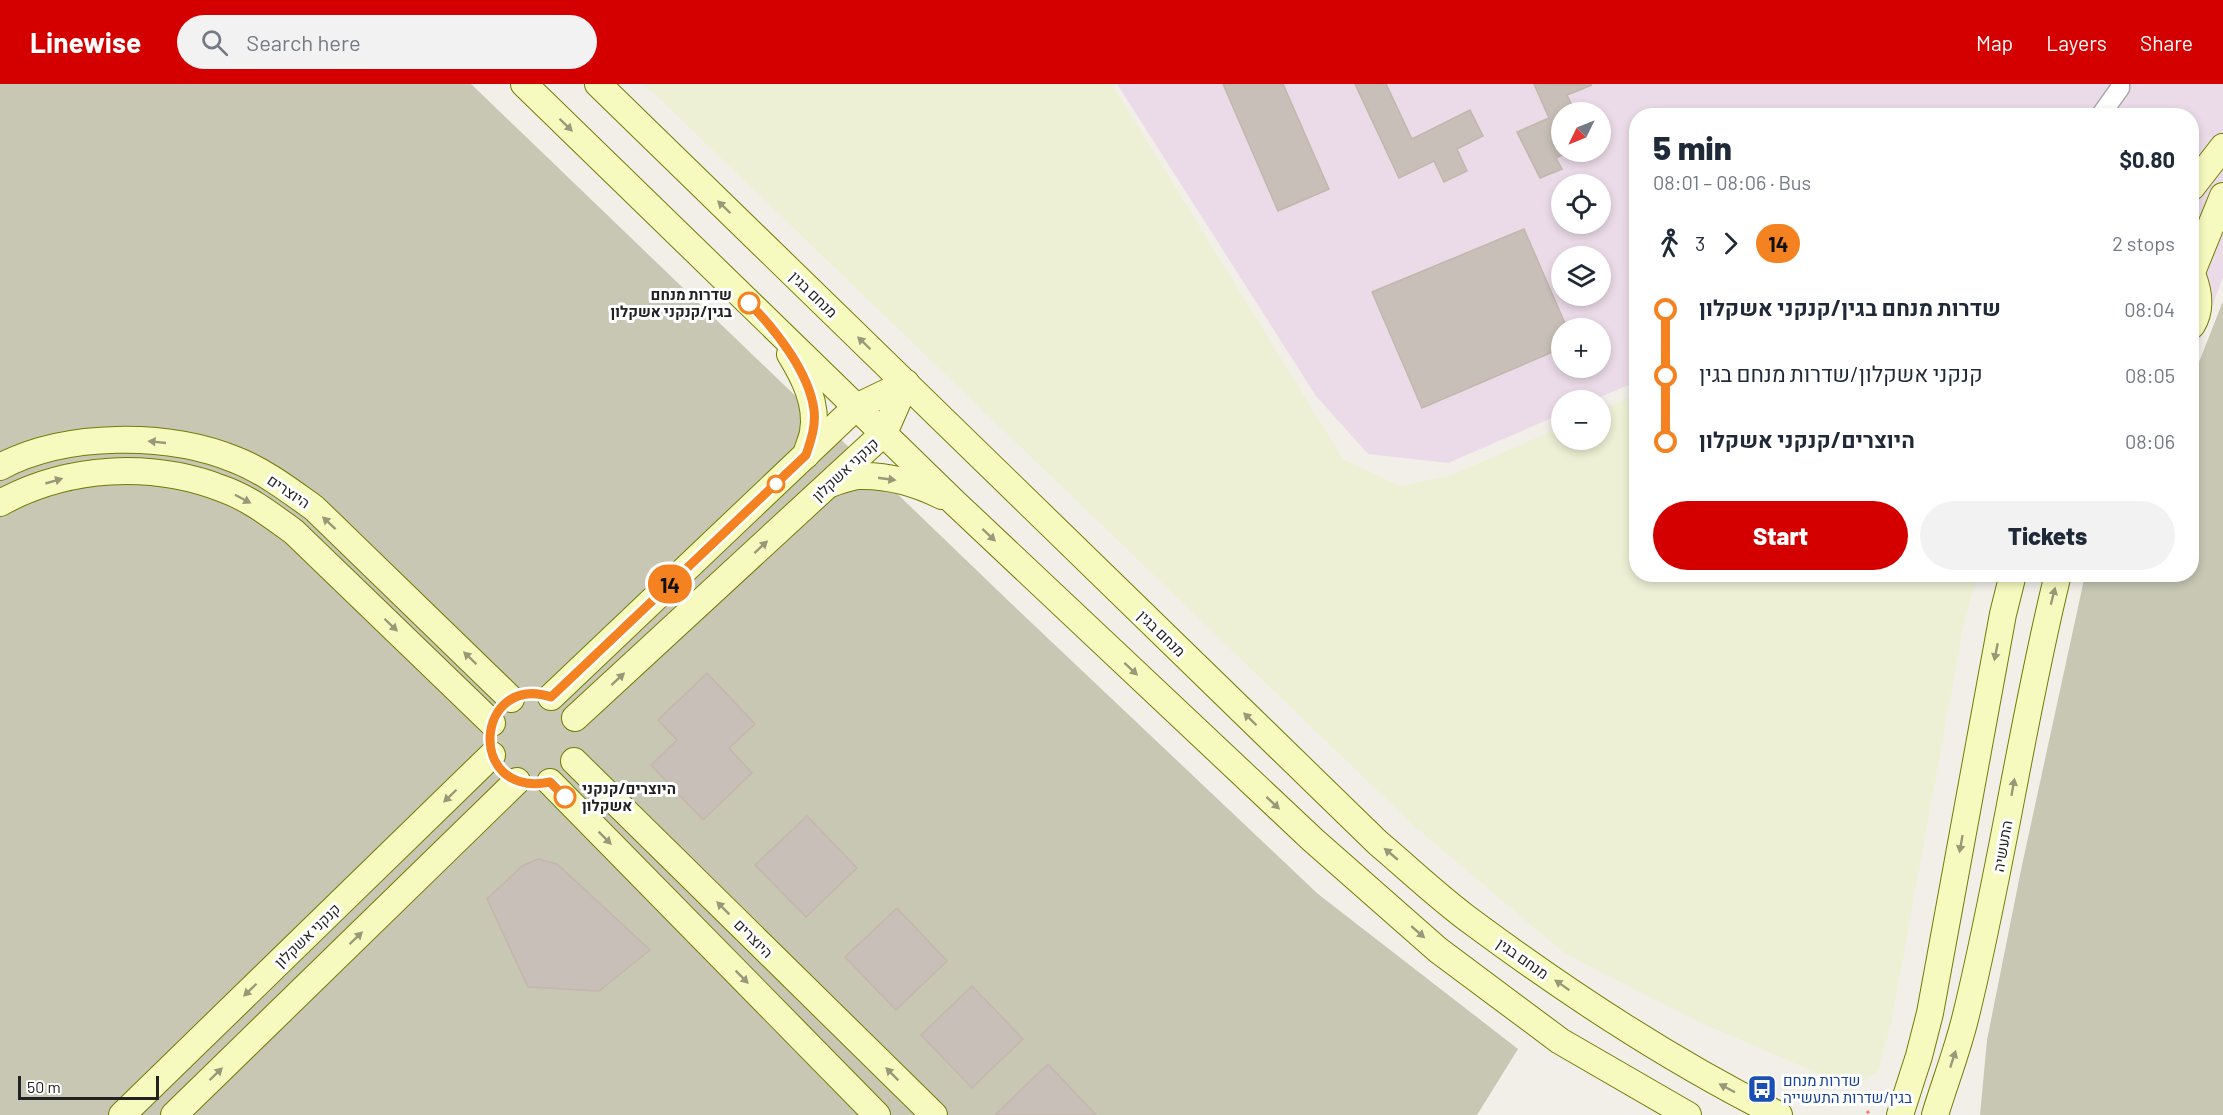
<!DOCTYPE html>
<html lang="en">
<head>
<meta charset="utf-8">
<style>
	body { margin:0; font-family:Barlow,Heebo,sans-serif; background:#f2f2f3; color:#1f2937; height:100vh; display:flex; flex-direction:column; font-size:22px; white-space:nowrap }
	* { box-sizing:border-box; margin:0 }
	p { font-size:20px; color:#747a83 }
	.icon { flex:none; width:33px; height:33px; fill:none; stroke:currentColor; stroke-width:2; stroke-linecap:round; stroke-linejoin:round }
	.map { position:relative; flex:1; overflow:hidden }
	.details { position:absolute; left:1629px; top:24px; width:570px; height:474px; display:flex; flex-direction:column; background:#fff; border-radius:24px; box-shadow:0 3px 9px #0003 }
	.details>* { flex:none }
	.badge { padding:0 12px; border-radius:20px; font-size:21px; line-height:39px }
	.needle { width:39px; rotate:227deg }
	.controls { position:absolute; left:1551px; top:18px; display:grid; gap:12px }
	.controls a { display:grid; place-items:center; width:60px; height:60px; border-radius:50%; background:#fff; box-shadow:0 3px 9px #0003; font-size:30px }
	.scale { position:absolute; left:18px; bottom:15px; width:141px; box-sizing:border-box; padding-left:6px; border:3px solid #222; border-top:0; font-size:16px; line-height:21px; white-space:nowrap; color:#222; -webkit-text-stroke:4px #fff; paint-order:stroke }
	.map>.badge { position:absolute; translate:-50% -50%; box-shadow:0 0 0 3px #fff }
	.legs { display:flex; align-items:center; gap:9px; height:66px; padding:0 24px; font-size:20px }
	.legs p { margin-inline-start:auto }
	.headline { display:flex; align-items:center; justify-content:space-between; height:102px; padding:0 24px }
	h1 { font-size:33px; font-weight:800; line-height:45px }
	.cta { display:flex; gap:12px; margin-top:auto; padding:12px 24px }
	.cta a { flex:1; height:69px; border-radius:36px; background:#d40000; color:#fff; font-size:24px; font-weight:800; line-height:69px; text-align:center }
	.cta a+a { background:#f2f2f3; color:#1f2937 }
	ul { padding:0 24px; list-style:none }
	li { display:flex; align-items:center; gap:21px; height:66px; font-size:22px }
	li i { display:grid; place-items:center; width:9px; height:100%; margin:0 8px; background:currentColor }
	li i::after { content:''; width:15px; height:15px; margin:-8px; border:4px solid; border-radius:50%; background:#fff }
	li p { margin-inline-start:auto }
	li:first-child i { background:linear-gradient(#0000 50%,currentColor 0) }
	li:last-child i { background:linear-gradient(currentColor 50%,#0000 0) }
	header { display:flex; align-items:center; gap:36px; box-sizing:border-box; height:84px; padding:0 30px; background:#d40000; color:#fff }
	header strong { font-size:28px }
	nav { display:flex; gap:33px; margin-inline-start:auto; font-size:21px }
	.search { width:420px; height:54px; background:#f2f2f3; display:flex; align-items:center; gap:15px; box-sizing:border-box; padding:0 21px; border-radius:33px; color:#747a83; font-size:22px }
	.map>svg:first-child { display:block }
	.industrial { fill:#ebdbe8; fill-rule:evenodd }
	.construction { fill:#c7c7b4 }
	.farmland { fill:#eef0d5 }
	.building { fill:#c7bfb8; stroke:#c4b6ab; stroke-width:1.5 }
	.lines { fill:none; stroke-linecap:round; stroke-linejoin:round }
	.street-casing { stroke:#a9a9a9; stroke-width:21 }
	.secondary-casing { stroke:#707d05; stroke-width:28 }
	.path { stroke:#fa8072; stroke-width:3; stroke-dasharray:3 3; stroke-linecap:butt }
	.street { stroke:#fff; stroke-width:18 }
	.secondary { stroke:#f7fabf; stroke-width:26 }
	.oneway { fill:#979978 }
	.line-1-casing { stroke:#fff; stroke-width:14 }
	.line-1 { stroke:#f58220; stroke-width:9 }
	.stop-1-dot { fill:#fff; stroke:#f58220; stroke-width:3 }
	.labels { text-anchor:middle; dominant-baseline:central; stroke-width:6; stroke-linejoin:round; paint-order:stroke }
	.stop-label { font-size:15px; font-weight:bold; fill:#222; stroke:#fff; text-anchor:end }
	.street-label { font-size:15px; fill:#222; stroke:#fff }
	.transit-label { font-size:15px; fill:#164399; stroke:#fff; text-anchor:start }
</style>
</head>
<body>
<header>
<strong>Linewise</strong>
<div class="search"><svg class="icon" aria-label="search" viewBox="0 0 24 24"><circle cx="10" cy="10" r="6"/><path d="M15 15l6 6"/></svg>Search here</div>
<nav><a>Map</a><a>Layers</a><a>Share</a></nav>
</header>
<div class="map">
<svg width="2223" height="1031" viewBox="0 0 2223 1031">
	<rect width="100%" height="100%" fill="#f2efe9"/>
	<path class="industrial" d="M 1117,0 L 2223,0 L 2223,193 L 2192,277 L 2192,32 L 1636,32 L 1636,298 L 1593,316 L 1562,316 L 1561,330 L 1448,379 L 1368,370 L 1316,312 ZM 1562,28 L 1600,28 L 1600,68 L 1562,68 ZM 1562,100 L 1600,100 L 1600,140 L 1562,140 ZM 1562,172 L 1600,172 L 1600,212 L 1562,212 ZM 1562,244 L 1600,244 L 1600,284 L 1562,284 Z"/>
	<g class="construction">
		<polygon points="0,0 471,0 1018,526 1318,810 1518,965 1477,1031 0,1031"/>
		<polygon points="2223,217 2223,1031 1980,1031 1987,956 2021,786 2085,491 2192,490 2192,286 2196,286"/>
	</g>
	<polygon class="farmland" points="644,0 1112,0 1343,375 1400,402 1452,391 1561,343 1562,356 1600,356 1601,326 1636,310 1636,490 1977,491 1963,545 1891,940 1878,987 1852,1004 1701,939 1564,869 1414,742"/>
	<g class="building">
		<polygon points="1223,0 1283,0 1329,105 1278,127"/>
		<polygon points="1355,0 1386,0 1412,55 1470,26 1483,52 1457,65 1467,87 1444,98 1434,77 1399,94"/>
		<polygon points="1534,0 1592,1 1567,11 1575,28 1562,28 1562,71 1556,74 1562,85 1540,94 1517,48 1549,34"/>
		<polygon points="1524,145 1567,244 1562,244 1562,264 1422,324 1372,208"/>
		<polygon points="707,589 755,640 729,664 752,689 703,736 651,681 677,656 658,636"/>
		<polygon points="807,732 857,784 806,833 755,781"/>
		<polygon points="538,775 557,780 650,866 599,907 528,903 487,815 522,782"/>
		<polygon points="897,824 947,877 896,926 845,873"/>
		<polygon points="972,902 1023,955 972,1004 921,951"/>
		<polygon points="1048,980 1096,1031 995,1031"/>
	</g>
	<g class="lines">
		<g class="street-casing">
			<polyline id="street" points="2100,32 2120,4 2120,0"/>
		</g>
		<g class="secondary-casing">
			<g id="secondary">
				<polyline points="524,0 954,418 1313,756 1438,866 1560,957 1688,1031"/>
				<path d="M 598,0 L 1378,759 C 1409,785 1439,814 1472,838 C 1569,910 1671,977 1779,1031"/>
				<polyline points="2192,103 2223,63"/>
				<polyline points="2192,188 2223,112"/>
				<path d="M 2192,190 C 2199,207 2202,225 2192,241"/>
				<path d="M 790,270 C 804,293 818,320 813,348 C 812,355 808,363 806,371"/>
				<path d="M 0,383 C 65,348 168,348 236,376 C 264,387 289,406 314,424 L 511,615"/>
				<path d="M 830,400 C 839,397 849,393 858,392 C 887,391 916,399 942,412"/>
				<path d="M 0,419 C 67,382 151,377 223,405 C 249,414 272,432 294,448 L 492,639"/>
				<polyline points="551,613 856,323 906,299"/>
				<polyline points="575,634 884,349 906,299"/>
				<polyline points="574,677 934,1031"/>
				<polyline points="550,698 877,1031"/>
				<polyline points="122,1031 492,671"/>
				<polyline points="174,1031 517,697"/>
				<polyline points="1900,1031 1919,972 1930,929 2003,530 2013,490"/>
				<path d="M 1935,1031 C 1945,998 1958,965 1966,931 C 2002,785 2022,636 2058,490"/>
			</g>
		</g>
		<polyline class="path" points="1867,1027 1870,1031"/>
		<use href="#street" class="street"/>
		<use href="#secondary" class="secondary"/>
	</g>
	<defs><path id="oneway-solid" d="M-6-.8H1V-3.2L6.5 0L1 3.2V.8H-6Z" transform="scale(1.5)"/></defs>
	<g class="oneway">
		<use href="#oneway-solid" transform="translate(566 41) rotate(44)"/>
		<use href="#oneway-solid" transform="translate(724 123) rotate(-136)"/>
		<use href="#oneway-solid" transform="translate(864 259) rotate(-136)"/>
		<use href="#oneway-solid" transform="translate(157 358) rotate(-174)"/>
		<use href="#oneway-solid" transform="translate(887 395) rotate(8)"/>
		<use href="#oneway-solid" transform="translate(54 397) rotate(-16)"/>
		<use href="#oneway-solid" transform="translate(243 415) rotate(28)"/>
		<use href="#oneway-solid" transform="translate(329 439) rotate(-137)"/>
		<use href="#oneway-solid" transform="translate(989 451) rotate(43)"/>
		<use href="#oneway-solid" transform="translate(761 463) rotate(-43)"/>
		<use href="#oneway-solid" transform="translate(2053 512) rotate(-76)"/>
		<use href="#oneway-solid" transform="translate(391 541) rotate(44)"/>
		<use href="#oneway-solid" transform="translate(1996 568) rotate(101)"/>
		<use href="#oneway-solid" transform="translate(470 574) rotate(-136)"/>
		<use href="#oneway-solid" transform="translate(1131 585) rotate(43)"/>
		<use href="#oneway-solid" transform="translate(618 595) rotate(-43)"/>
		<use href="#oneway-solid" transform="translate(1250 635) rotate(-136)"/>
		<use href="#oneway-solid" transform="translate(2013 703) rotate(-80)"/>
		<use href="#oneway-solid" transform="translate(450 712) rotate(136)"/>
		<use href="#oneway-solid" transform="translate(1273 719) rotate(43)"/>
		<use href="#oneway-solid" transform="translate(605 754) rotate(45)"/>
		<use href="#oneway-solid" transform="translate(1961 760) rotate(100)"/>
		<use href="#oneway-solid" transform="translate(1391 770) rotate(-140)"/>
		<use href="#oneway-solid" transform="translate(723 824) rotate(-135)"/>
		<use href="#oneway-solid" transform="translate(1418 848) rotate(41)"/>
		<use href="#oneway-solid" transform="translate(356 854) rotate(-44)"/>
		<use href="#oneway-solid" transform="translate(742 893) rotate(45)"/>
		<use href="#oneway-solid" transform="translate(1562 901) rotate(-145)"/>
		<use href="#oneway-solid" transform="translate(250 906) rotate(136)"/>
		<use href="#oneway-solid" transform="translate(1953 975) rotate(-72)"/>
		<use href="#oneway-solid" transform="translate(216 990) rotate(-44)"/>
		<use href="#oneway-solid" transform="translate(892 990) rotate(-135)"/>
		<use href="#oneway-solid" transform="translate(1727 1004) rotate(-152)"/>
	</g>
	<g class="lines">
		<g class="line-1-casing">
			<path id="line-1" d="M 565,713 L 550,698 C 465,715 475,588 551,613 L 806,371 C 811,356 816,342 814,326 C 809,288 775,245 749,219"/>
		</g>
		<use href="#line-1" class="line-1"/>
	</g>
	<defs>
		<g id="bus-square" transform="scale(1.5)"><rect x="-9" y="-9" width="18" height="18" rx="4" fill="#1a4fb4" stroke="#fff"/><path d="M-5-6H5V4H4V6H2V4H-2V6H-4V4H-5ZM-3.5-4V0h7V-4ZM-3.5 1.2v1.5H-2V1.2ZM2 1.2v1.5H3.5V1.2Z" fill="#fff"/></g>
	</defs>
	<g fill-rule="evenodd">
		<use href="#bus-square" x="1762" y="1005"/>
	</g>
	<g class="stop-1-dot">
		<circle cx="749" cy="219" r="10"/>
		<circle cx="776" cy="400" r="8"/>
		<circle cx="565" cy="713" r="10"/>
	</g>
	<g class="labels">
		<g class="stop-label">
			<text x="732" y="210">שדרות מנחם<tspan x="732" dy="17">בגין/קנקני אשקלון</tspan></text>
			<text x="582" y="704" text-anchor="start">היוצרים/קנקני<tspan x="582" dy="17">אשקלון</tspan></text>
		</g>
		<g class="street-label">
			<text transform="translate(814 210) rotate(44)">מנחם בגין</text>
			<text transform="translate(845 385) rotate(-43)">קנקני אשקלון</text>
			<text transform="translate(289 407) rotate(34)">היוצרים</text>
			<text transform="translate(1162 549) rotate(44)">מנחם בגין</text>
			<text transform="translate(2002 762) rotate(-80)">התעשיה</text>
			<text transform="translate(307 851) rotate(-44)">קנקני אשקלון</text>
			<text transform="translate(754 854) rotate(45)">היוצרים</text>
			<text transform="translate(1523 874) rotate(35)">מנחם בגין</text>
		</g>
		<g class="transit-label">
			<text x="1783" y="996">שדרות מנחם<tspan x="1783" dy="17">בגין/שדרות התעשייה</tspan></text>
		</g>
	</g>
</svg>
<div class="controls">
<a><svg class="needle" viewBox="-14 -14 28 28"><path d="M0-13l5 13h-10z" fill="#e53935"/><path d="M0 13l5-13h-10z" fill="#747a83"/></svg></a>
<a><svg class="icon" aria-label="locate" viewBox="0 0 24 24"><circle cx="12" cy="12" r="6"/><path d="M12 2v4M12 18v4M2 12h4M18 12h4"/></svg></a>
<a><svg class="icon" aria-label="layers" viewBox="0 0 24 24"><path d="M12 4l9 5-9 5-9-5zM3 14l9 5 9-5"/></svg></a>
<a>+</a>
<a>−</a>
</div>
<div class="scale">50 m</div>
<b class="badge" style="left:670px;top:500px;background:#f58220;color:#111">14</b>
<section class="details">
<div class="headline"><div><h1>5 min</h1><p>08:01 – 08:06 · Bus</p></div><b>$0.80</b></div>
<div class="legs"><svg class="icon" aria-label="walk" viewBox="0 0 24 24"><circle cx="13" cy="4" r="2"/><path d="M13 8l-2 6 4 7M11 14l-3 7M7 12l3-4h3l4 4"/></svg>3<svg class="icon" aria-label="forward" viewBox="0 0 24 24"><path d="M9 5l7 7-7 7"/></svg><b class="badge" style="background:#f58220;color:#111">14</b><p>2 stops</p></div>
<ul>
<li><i style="color:#f58220"></i><b>שדרות מנחם בגין/קנקני אשקלון</b><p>08:04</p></li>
<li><i style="color:#f58220"></i><span>קנקני אשקלון/שדרות מנחם בגין</span><p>08:05</p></li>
<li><i style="color:#f58220"></i><b>היוצרים/קנקני אשקלון</b><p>08:06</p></li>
</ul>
<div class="cta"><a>Start</a><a>Tickets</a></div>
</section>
</div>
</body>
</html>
